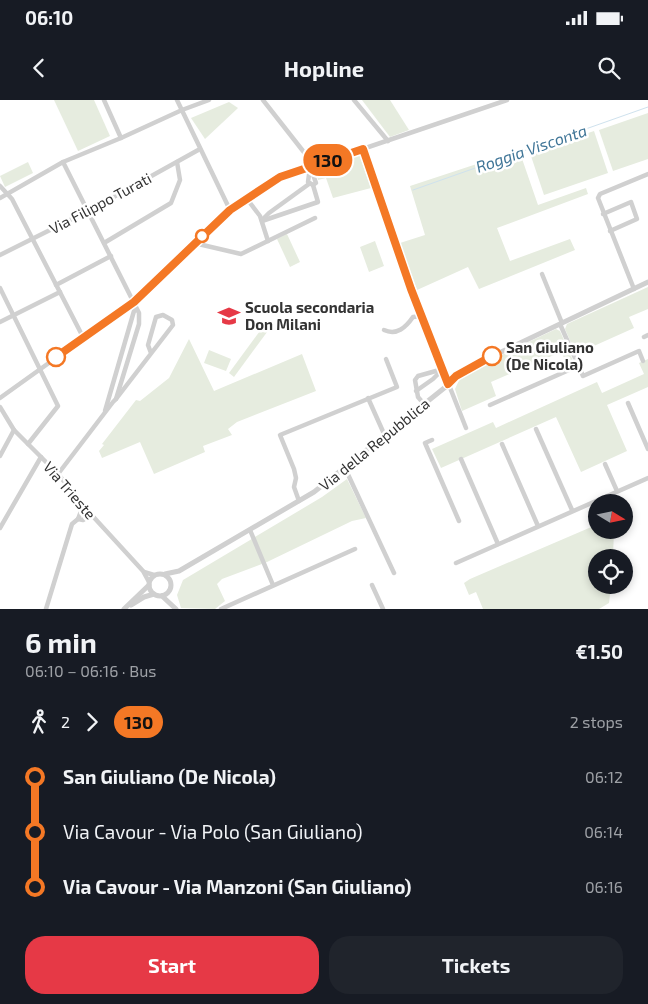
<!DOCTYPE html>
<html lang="en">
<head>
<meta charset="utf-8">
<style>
	body { margin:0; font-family:"Exo 2",sans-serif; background:#20242c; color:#f1f3f6; height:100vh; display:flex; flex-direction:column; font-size:19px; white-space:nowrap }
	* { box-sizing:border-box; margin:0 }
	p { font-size:16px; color:#9ea1a6 }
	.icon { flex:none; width:28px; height:28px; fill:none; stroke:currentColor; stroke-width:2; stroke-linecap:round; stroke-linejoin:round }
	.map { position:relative; height:509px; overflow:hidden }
	.details { display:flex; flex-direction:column; background:#171b24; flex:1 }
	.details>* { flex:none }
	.badge { padding:0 10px; border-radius:16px; font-size:18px; line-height:32px }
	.needle { width:32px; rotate:100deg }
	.controls { position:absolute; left:588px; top:394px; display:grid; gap:10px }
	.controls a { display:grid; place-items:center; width:45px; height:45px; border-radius:50%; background:#171b24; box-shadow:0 2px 8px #0003; font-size:25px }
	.map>.badge { position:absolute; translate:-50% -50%; box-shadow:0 0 0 2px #fff }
	.legs { display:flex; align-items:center; gap:8px; height:55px; padding:0 25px; font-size:16px }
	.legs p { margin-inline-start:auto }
	.head { display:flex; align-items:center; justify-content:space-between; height:85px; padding:0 25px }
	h1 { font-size:28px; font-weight:700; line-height:38px }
	.primary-button { display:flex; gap:10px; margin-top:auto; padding:10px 25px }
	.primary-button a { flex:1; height:58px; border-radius:20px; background:#e63946; color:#fff; font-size:20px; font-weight:700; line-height:58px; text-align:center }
	.primary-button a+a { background:#20242c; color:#f1f3f6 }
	ul { padding:0 25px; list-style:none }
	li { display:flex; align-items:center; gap:18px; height:55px; font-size:19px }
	li i { display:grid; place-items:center; width:8px; height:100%; margin:0 6px; background:currentColor }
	li i::after { content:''; width:12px; height:12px; margin:-6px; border:4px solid; border-radius:50%; background:#171b24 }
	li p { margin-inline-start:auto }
	li:first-child i { background:linear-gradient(#0000 50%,currentColor 0) }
	li:last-child i { background:linear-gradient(currentColor 50%,#0000 0) }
	.status { display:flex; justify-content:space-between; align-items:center; height:35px; padding:0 25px; background:#171b24; direction:ltr }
	.status svg { height:14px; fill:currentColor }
	header { display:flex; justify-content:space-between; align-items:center; height:65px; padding:0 25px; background:#171b24; font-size:22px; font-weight:700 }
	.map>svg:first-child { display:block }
	.green { fill:#e6ecdf }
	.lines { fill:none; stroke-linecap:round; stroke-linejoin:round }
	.stream { stroke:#cfe2ee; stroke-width:1 }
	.minor { stroke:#d0d0d0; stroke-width:4.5 }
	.tertiary { stroke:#d0d0d0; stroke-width:5 }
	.line-1-casing { stroke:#fff; stroke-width:11 }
	.line-1 { stroke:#f47825; stroke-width:8 }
	.stop-1-dot { fill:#fff; stroke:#f47825; stroke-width:2.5 }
	.labels { text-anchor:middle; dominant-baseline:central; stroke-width:5; stroke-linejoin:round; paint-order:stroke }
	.street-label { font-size:15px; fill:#333; stroke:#fff }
	.poi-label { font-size:15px; font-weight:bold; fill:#333; stroke:#fff; text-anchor:start }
	.stop-label { font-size:15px; font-weight:bold; fill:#333; stroke:#fff; text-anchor:start }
	.water-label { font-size:16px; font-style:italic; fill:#3f7597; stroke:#fff }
</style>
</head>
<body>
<div class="status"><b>06:10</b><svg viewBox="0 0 49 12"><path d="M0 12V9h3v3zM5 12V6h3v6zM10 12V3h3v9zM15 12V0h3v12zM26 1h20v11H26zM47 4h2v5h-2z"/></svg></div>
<header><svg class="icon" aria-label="back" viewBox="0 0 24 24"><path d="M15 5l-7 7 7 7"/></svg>Hopline<svg class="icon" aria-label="search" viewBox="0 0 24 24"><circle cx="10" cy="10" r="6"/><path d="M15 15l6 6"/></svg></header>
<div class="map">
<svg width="648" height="509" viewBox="0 0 648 509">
	<rect width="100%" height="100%" fill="#fff"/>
	<g class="green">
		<polygon points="54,0 94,0 110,36 78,51"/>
		<polygon points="362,0 390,0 409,30 390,37"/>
		<polygon points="229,2 238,8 205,39 191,18"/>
		<polygon points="648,13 648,59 613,71 599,30"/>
		<polygon points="594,31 608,73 544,95 530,53"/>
		<polygon points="519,50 538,105 586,88 588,94 497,128 510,161 570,139 575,150 479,189 468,167 417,190 400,143 425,135 410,86"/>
		<polygon points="359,54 371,88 333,98 326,78 318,80 315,69"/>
		<polygon points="28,62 33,73 5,87 0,76"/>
		<polygon points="287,134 300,162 290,167 277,139"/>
		<polygon points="375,141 384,166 369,172 360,147"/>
		<polygon points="648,187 648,209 629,217 634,228 576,254 565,229 567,224"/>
		<polygon points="268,220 273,224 234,277 229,273"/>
		<polygon points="556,229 560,231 575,265 569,267 561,252 491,282 496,296 462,311 455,289 460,278 478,266"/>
		<polygon points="189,239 214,291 302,254 316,291 237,322 228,329 232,335 203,346 205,352 154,374 140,342 102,358 99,351 104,345 102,344 136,300 140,301 169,278"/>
		<polygon points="209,250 231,259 226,271 204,263"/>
		<polygon points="648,259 648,287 607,305 627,351 581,372 556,317 441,368 432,349 493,322 496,328 597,282 602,293 644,274 639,263"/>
		<polygon points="347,379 366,418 352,421 267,462 222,479 217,484 225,501 215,509 181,508 177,495 183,480 322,397"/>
		<polygon points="596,425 596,430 614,430 613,457 596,458 596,485 611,485 609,503 599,509 483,509 476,492 469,495 464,483 470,479"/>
	</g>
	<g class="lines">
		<polyline class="stream" points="413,90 648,7"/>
		<g class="minor">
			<polyline points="104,0 121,38"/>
			<polyline points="177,0 230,110"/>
			<polyline points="263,0 314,65"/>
			<polyline points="354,0 388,41"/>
			<polyline points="363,49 411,189 466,328"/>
			<polyline points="63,62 139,213 139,224 116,299"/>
			<polyline points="310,67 308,82 313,85 316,83 311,69"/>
			<polyline points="0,86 12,99 83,237"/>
			<polyline points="0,98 63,62 121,38 182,10 209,0"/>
			<polyline points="247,99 260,116 268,141"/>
			<polyline points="603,114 631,102 637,119 610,131"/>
			<polyline points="262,120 269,113 309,84"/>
			<polyline points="262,121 318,102 313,85"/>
			<polyline points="104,143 171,103 180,80 177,62"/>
			<polyline points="194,143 241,154 315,118"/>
			<polyline points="0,155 92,109 200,49"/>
			<polyline points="542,174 562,223"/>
			<polyline points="56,185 111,156"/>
			<polyline points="0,188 58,306 28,344"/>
			<polyline points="634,189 598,98 600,94 648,74"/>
			<polyline points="0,222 60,192"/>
			<polyline points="560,224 583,276 639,251 643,261"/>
			<path d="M 384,230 C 397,236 406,227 413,217 L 422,216"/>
			<polyline points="644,237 648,235"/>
			<polyline points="416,291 433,279 442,270"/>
			<polyline points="0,298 134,202 230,110 280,77 507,0"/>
			<polyline points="368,298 385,336"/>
			<polyline points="628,303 648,349"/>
			<polyline points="424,304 418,297 415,280 418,276 443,269"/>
			<polyline points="490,305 578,266"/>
			<polyline points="0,307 14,330 58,374 88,411 143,471 149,482"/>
			<polyline points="105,311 134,211 134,203"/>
			<polyline points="536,329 572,410"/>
			<polyline points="432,340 425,343 459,421"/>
			<polyline points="502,344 538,426"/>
			<polyline points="0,356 14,330"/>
			<polyline points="461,359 498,444"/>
			<polyline points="605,364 617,391"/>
			<polyline points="345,368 394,473"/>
			<path d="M 58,374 L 113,302 L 116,299 C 135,274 154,250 173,225 L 172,220 L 163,215 L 156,217 L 148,245 L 151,253"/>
			<polyline points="299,401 294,387 296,378 294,369 280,335 397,287 386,259"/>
			<polyline points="78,419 83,406"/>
			<polyline points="78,419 83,420 91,415"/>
			<polyline points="0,428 41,357"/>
			<polyline points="250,430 273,485"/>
			<polyline points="456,463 648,378"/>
			<polyline points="144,472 154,475"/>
			<polyline points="372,485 383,509"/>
			<polyline points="46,509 72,424 78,419"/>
			<polyline points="221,509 355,449"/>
		</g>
		<g class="tertiary">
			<circle cx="160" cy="485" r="11"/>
			<polyline points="165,474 179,471 314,392 448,285 456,276 480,262 648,182"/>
			<polyline points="162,496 176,509"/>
			<polyline points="131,505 144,497 154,494"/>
			<polyline points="124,509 149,485"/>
		</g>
	</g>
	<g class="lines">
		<g class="line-1-casing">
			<polyline id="line-1" points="56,257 134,202 230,110 280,77 363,49 411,189 448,284 456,276 492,256"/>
		</g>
		<use href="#line-1" class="line-1"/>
	</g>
	<defs>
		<g id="school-bare" transform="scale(1.725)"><path d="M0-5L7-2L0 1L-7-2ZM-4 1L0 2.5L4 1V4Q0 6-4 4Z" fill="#e63946" stroke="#fff" stroke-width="2.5" paint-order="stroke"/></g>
	</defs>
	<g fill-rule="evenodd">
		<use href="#school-bare" x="229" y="216"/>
	</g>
	<g class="stop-1-dot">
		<circle cx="202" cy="136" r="6"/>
		<circle cx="492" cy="256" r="9"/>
		<circle cx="56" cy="257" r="9"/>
	</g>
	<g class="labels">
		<g class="street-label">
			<text transform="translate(100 103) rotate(-28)">Via Filippo Turati</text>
			<text transform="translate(374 344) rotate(-39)">Via della Repubblica</text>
			<text transform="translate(70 390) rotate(49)">Via Trieste</text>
		</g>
		<g class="poi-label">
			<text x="245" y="207">Scuola secondaria<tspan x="245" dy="17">Don Milani</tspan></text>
		</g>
		<g class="stop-label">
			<text x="506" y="247">San Giuliano<tspan x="506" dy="17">(De Nicola)</tspan></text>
		</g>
		<g class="water-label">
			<text transform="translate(531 48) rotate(-19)">Roggia Visconta</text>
		</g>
	</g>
</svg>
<div class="controls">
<a><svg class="needle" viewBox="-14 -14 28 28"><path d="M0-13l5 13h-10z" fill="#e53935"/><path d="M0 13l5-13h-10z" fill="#9ea1a6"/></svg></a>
<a><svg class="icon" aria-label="locate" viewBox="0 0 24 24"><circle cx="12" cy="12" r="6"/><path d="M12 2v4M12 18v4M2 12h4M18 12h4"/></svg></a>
</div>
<b class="badge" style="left:328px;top:60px;background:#f47825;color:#111">130</b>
</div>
<section class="details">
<div class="head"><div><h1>6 min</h1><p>06:10 – 06:16 · Bus</p></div><b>€1.50</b></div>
<div class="legs"><svg class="icon" aria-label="walk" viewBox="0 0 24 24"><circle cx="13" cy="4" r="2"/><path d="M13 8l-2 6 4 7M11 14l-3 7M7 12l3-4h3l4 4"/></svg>2<svg class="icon" aria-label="forward" viewBox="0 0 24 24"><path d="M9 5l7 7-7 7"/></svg><b class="badge" style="background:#f47825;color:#111">130</b><p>2 stops</p></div>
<ul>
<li><i style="color:#f47825"></i><b>San Giuliano (De Nicola)</b><p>06:12</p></li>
<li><i style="color:#f47825"></i><span>Via Cavour - Via Polo (San Giuliano)</span><p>06:14</p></li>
<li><i style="color:#f47825"></i><b>Via Cavour - Via Manzoni (San Giuliano)</b><p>06:16</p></li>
</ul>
<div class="primary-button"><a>Start</a><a>Tickets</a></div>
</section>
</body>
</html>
